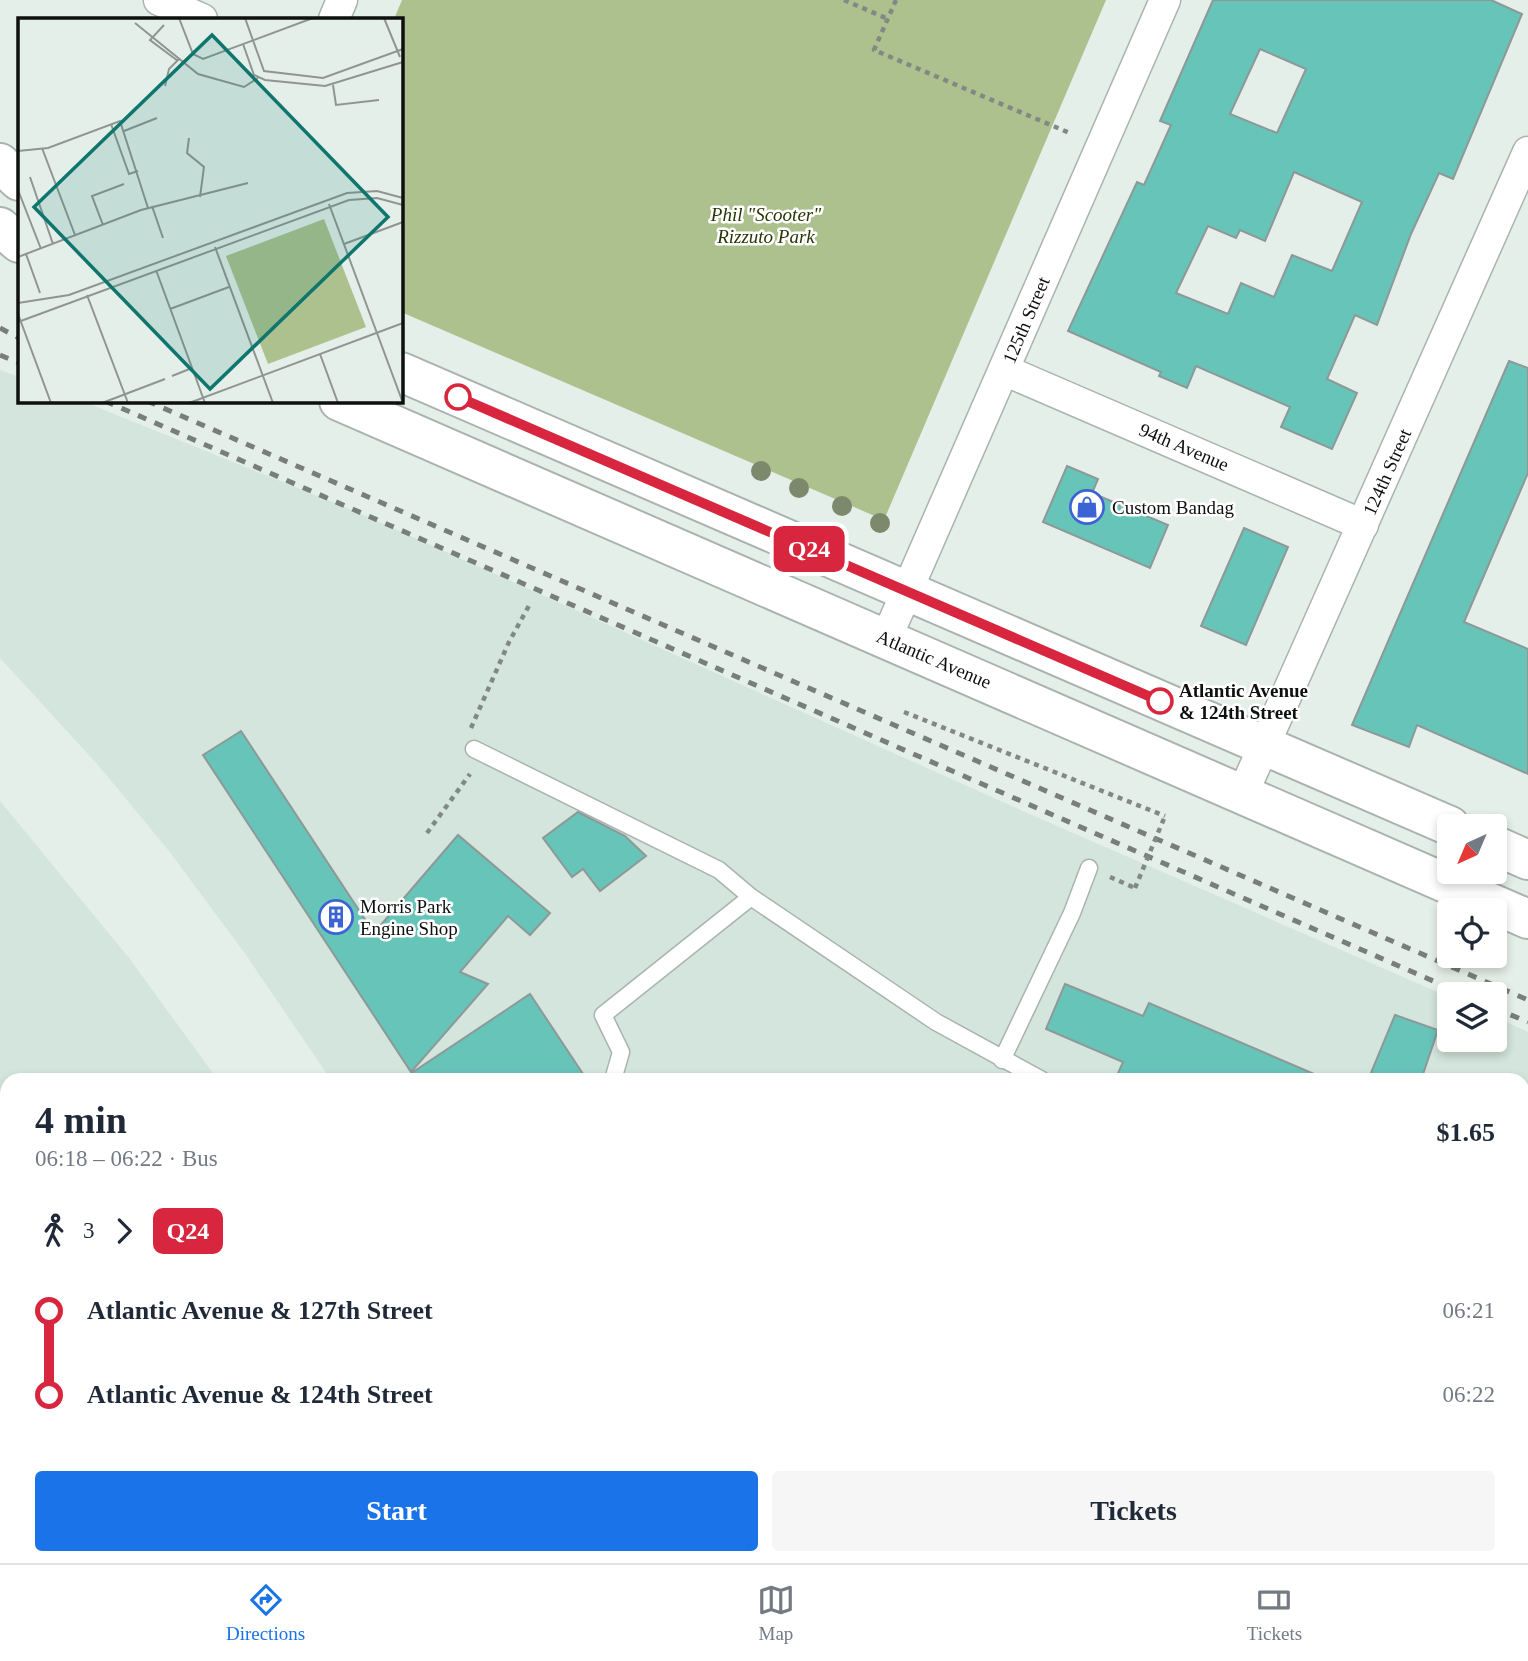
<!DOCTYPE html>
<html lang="en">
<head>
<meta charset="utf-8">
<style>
	body { margin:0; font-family:Georgia,serif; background:#f6f6f7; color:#1f2937; height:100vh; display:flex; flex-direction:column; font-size:26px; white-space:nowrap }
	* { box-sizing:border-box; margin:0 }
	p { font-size:23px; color:#747a83 }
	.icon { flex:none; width:38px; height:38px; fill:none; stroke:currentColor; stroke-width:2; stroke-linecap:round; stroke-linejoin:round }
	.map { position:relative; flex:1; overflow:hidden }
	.sheet { position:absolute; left:0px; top:1073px; width:1530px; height:492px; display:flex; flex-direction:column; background:#fff; border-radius:21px 21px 0 0; box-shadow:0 4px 10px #0003 }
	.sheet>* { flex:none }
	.badge { padding:0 14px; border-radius:10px; font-size:24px; line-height:46px }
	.needle { width:46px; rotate:224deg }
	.controls { position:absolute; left:1437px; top:814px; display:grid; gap:14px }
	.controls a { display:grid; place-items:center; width:70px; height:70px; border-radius:7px; background:#fff; box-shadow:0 4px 10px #0003; font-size:35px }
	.map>.badge { position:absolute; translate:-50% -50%; box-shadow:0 0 0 4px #fff }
	.legs { display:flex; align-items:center; gap:10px; height:77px; padding:0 35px; font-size:23px }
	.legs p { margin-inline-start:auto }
	.summary { display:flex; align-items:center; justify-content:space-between; height:119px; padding:0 35px }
	h1 { font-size:38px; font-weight:800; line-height:52px }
	.primary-button { display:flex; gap:14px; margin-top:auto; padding:14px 35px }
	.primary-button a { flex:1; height:80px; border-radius:7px; background:#1a73e8; color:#fff; font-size:28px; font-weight:800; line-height:80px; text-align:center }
	.primary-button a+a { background:#f6f6f7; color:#1f2937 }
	ul { padding:0 35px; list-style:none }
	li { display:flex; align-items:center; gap:24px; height:84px; font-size:26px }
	li i { display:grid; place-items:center; width:10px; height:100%; margin:0 9px; background:currentColor }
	li i::after { content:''; width:18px; height:18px; margin:-9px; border:5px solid; border-radius:50%; background:#fff }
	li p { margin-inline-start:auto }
	li:first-child i { background:linear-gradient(#0000 50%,currentColor 0) }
	li:last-child i { background:linear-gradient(currentColor 50%,#0000 0) }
	.tab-bar { display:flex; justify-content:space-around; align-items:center; height:98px; border-top:2px solid #e0e1e3; background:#fff; font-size:19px; color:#747a83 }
	.tab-bar a { display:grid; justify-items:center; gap:4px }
	.tab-bar .on { color:#1a73e8 }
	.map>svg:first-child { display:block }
	.built { fill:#d3e5dc }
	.green { fill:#adc18f }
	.building { fill:#66c4b9; stroke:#8e9997; stroke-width:2; fill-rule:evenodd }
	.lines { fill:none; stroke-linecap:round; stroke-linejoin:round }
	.service-casing { stroke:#aab3af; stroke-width:19 }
	.minor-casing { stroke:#aab3af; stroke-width:33 }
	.primary-casing { stroke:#aab3af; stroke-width:42 }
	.path { stroke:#828985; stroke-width:4.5; stroke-dasharray:5 5; stroke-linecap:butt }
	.service { stroke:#fff; stroke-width:16 }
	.minor { stroke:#fff; stroke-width:30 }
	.primary { stroke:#fff; stroke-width:38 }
	.rail { stroke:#787e7b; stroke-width:5; stroke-dasharray:9 9; stroke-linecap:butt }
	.path-bridge { stroke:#828985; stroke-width:4.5; stroke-dasharray:5 5; stroke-linecap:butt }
	.tree { fill:#7d896c }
	.line-1-casing { stroke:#fff; stroke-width:16 }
	.line-1 { stroke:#d7263d; stroke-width:10 }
	.stop-1-dot { fill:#fff; stroke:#d7263d; stroke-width:3.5 }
	.labels { text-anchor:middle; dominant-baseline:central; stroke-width:5; stroke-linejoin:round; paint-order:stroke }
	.park-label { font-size:19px; font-style:italic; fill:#283605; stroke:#fff }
	.street-label { font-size:19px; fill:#0d100e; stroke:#fff }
	.poi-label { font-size:19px; fill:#0d100e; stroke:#fff; text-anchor:start }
	.stop-label { font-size:19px; font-weight:bold; fill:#0d100e; stroke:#fff; text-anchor:start }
	.inset-road { fill:none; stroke:#8f9692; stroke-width:2 }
	.view { fill:#0f766e; fill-opacity:0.15; stroke:#0f766e; stroke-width:3.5 }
	.inset-edge { fill:none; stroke:#0d100e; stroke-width:3.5 }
</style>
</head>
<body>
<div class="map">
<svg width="1528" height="1563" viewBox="0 0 1528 1563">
	<rect width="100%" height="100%" fill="#e5efea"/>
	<g class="built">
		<polygon points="0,370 19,377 19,401 82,401 357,512 1025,812 1449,997 1449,1040 1494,1040 1495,1017 1528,1032 1528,1563 558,1563 556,1558 1522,1558 1522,1080 331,1080 246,955 169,851 98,765 0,658"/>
		<polygon points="0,801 129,958 218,1080 7,1080 7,1364 0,1361"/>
		<polygon points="206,1558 481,1558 483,1563 205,1563"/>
	</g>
	<polygon class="green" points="402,0 1106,0 884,520 401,312 401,19 394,19"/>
	<g class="building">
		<path d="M 1213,0 L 1491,0 L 1522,14 L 1453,179 L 1439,173 L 1411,234 L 1377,325 L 1355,315 L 1327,379 L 1357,393 L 1332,449 L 1281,427 L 1290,407 L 1196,366 L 1187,388 L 1159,376 L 1161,372 L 1068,331 L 1137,182 L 1144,185 L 1171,125 L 1160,121 ZM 1260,49 L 1306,69 L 1277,133 L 1230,114 ZM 1294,172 L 1362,202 L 1332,271 L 1292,255 L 1274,297 L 1241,283 L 1228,314 L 1176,293 L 1208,226 L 1236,238 L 1240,230 L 1265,241 Z"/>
		<polygon points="1509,361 1528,368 1528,473 1464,622 1528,649 1528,774 1417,725 1409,747 1352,725"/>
		<polygon points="1067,466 1098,479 1092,493 1168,525 1150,568 1043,522"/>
		<polygon points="1244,528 1288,547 1246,645 1201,626"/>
		<polygon points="241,731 374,933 458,835 550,913 530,935 508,916 460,972 488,984 411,1072 203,755"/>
		<polygon points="578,812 625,836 646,856 600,891 583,869 572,877 543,838"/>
		<polygon points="1065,984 1143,1016 1149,1003 1328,1080 1115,1080 1123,1062 1046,1029"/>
		<polygon points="530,994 587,1080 401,1080"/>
		<polygon points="1395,1015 1438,1030 1421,1080 1368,1080"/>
	</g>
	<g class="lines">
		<g class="service-casing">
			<g id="service">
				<polyline points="474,749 719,870 751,897 936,1022 1042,1080"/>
				<polyline points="1002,1060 1072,913 1089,868"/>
				<polyline points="613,1080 621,1052 603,1015 751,897"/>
				<polyline points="0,1168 7,1167"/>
				<polyline points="1522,1284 1528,1286"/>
				<polyline points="1522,1492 1528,1480"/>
				<polyline points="235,1558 236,1563"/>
				<polyline points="391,1563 399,1558"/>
				<polyline points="782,1563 784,1558"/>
				<polyline points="847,1563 849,1558"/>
				<polyline points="1340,1563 1342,1558"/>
				<polyline points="1490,1563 1493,1558"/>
			</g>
		</g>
		<g class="minor-casing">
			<g id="minor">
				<polyline points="159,0 202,19"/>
				<polyline points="334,19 342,0"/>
				<polyline points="1004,370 1363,525"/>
				<polyline points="886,639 1165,0"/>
				<polyline points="1243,793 1528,152"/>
				<polyline points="0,1434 7,1437"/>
				<polyline points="163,1563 164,1558"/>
			</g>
		</g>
		<g class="primary-casing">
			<g id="primary">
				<polyline points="0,163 19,181"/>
				<polyline points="0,227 19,243"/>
				<polyline points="401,372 1450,826"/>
				<polyline points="339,401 1528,919"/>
				<polyline points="1494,845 1528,860"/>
			</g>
		</g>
		<g class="path">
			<polyline points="844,0 888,19"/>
			<polyline points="896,0 874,50 1072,134"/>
			<polyline points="904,712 1165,816"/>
			<polyline points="471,728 509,642 531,602"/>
			<polyline points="427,833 470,774"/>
			<polyline points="1110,877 1135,888"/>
			<polyline points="466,1558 469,1563"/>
		</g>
		<use href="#service" class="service"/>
		<use href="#minor" class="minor"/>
		<use href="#primary" class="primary"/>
		<g class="rail">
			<polyline points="0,328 19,338"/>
			<polyline points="0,355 19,363"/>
			<polyline points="105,401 1463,994"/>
			<polyline points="147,401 1528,1000"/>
			<polyline points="1494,1008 1528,1022"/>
		</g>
		<polyline class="path-bridge" points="1135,888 1165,816"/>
	</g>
	<g class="tree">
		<circle cx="761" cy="471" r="10"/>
		<circle cx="799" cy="488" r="10"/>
		<circle cx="842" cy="506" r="10"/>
		<circle cx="880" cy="523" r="10"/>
	</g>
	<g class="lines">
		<g class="line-1-casing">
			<polyline id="line-1" points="458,397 1160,701"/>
		</g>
		<use href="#line-1" class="line-1"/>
	</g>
	<defs>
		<g id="shop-ring" transform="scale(1.75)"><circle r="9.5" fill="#fff" stroke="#3c63d4" stroke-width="1.5"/><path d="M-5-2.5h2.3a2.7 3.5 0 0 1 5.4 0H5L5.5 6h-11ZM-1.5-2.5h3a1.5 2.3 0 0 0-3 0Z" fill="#3c63d4"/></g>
		<g id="building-ring" transform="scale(1.75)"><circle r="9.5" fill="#fff" stroke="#3c63d4" stroke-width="1.5"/><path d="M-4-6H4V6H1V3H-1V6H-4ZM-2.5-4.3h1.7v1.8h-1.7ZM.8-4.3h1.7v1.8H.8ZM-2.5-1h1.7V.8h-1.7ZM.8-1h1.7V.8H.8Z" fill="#3c63d4"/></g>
	</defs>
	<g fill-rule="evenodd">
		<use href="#shop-ring" x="1087" y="507"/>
		<use href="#building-ring" x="336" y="917"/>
	</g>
	<g class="stop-1-dot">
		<circle cx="458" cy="397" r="12"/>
		<circle cx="1160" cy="701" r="12"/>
	</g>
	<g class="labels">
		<g class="park-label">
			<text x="766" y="214">Phil "Scooter"<tspan x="766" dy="22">Rizzuto Park</tspan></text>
		</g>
		<g class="street-label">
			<text transform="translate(1026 320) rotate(-67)">125th Street</text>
			<text transform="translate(1184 447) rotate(23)">94th Avenue</text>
			<text transform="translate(1387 472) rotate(-66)">124th Street</text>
			<text transform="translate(934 659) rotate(23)">Atlantic Avenue</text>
		</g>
		<g class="poi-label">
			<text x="1112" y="507">Custom Bandag</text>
			<text x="360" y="906">Morris Park<tspan x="360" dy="22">Engine Shop</tspan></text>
		</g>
		<g class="stop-label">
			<text x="1179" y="690">Atlantic Avenue<tspan x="1179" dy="22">&amp; 124th Street</tspan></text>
		</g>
	</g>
	<g transform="translate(18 18)">
		<rect width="385" height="385" fill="#e5efea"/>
		<path d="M 306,201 L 348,309 L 250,346 L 208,238 Z" fill="#adc18f"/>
		<path class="inset-road" d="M 161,0 L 175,36 L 185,41 L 295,0M 227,0 L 246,53 L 305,60 L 385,31M 366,0 L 382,39M 117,5 L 180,56 L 226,69 L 240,60M 146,7 L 132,22 L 160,43M 225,26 L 236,57 L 247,62 L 307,68 L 385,44M 315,67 L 318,87 L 361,82M 147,68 L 151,51 L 161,41M 93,106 L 111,156 L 120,153M 106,113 L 139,100M 171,120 L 169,135 L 186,149 L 182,179M 24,130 L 57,217M 0,133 L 30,130 L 102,103 L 130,190M 12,159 L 35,226M 0,172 L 23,231M 311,186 L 385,385M 134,188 L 145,220M 85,207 L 74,178 L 106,166M 326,226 L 385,204M 197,229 L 255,385M 8,236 L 22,275M 0,239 L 123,192 L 230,165M 138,252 L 187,385M 69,277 L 110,385M 0,285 L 51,277 L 329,175 L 359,173 L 385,180M 152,291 L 211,269M 0,296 L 33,385M 0,304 L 331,182 L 359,180 L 385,187M 302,336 L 320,385M 154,358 L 174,350M 84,385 L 147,361M 171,385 L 385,305"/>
		<path class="view" d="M 194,17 L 370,199 L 192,371 L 16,189 Z"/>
		<rect width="385" height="385" class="inset-edge"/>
	</g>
</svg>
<div class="controls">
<a><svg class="needle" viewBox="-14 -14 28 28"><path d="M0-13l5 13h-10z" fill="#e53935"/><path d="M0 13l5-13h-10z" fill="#747a83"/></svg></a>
<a><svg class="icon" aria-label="locate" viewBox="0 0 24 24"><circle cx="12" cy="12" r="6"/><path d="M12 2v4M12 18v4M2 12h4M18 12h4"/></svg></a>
<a><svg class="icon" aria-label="layers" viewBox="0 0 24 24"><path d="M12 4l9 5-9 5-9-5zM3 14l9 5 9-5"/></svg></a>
</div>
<b class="badge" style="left:809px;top:549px;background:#d7263d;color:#fff">Q24</b>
<section class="sheet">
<div class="summary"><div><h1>4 min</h1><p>06:18 – 06:22 · Bus</p></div><b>$1.65</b></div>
<div class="legs"><svg class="icon" aria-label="walk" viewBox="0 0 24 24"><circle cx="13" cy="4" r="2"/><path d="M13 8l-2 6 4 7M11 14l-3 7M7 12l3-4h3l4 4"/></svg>3<svg class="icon" aria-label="forward" viewBox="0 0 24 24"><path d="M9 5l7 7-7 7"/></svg><b class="badge" style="background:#d7263d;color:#fff">Q24</b></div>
<ul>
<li><i style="color:#d7263d"></i><b>Atlantic Avenue &amp; 127th Street</b><p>06:21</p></li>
<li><i style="color:#d7263d"></i><b>Atlantic Avenue &amp; 124th Street</b><p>06:22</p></li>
</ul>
<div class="primary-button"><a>Start</a><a>Tickets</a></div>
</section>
</div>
<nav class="tab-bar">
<a class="on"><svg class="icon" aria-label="directions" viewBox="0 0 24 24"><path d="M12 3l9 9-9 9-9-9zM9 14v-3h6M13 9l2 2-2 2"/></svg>Directions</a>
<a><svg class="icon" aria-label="map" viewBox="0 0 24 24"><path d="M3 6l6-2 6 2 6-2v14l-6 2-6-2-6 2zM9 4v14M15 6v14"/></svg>Map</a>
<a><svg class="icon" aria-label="tickets" viewBox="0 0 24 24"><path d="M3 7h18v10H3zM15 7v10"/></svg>Tickets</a>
</nav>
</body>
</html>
